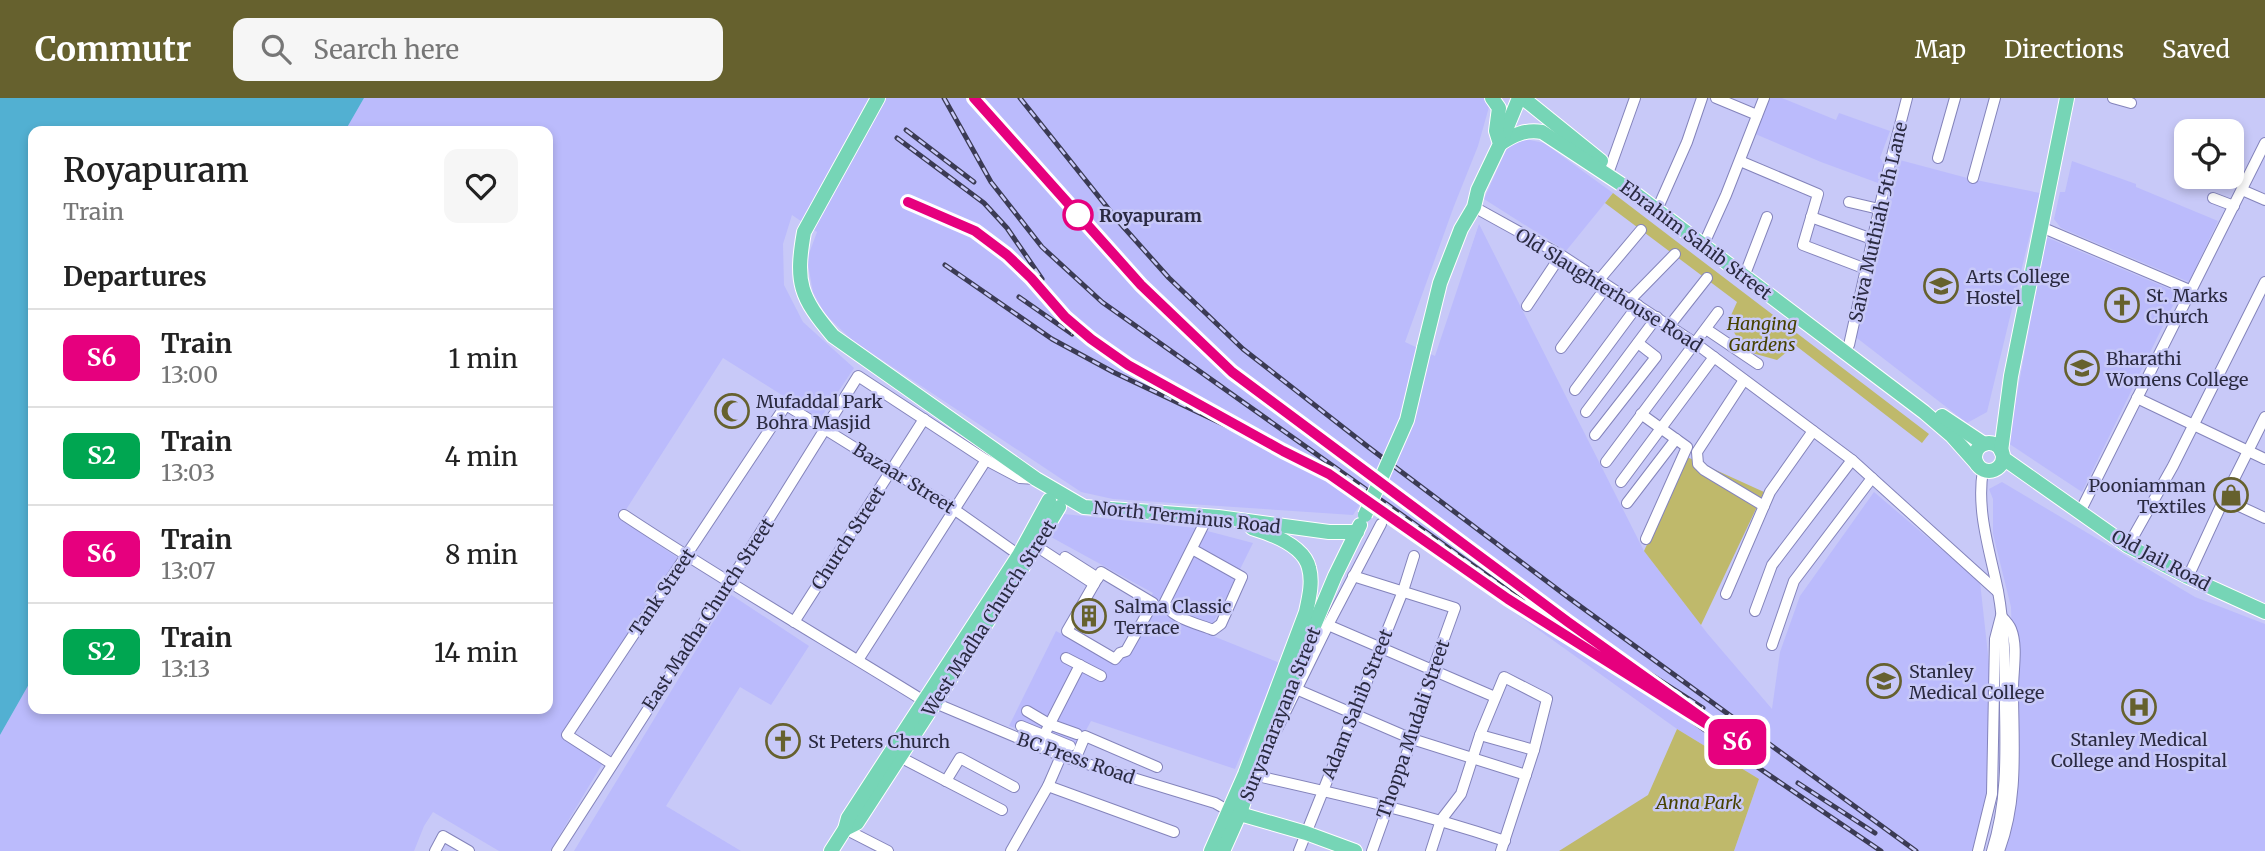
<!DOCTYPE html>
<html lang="en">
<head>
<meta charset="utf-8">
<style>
	body { margin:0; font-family:Merriweather,serif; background:#f6f6f6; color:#222; height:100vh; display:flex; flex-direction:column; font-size:26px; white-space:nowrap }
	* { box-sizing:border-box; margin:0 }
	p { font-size:23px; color:#767676 }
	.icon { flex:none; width:38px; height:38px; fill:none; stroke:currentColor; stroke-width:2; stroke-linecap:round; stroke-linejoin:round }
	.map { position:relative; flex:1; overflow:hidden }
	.side { position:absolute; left:28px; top:28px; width:525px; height:588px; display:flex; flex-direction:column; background:#fff; border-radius:14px; box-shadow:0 4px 10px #0003 }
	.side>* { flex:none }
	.badge { padding:0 14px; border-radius:10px; font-size:24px; line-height:46px }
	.fabs { position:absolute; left:2174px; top:21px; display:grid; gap:14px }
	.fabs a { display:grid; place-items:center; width:70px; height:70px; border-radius:14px; background:#fff; box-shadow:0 4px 10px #0003; font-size:35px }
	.map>.badge { position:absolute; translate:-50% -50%; box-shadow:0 0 0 4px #fff }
	h2 { padding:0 35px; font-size:26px; line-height:63px }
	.round { display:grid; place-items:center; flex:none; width:74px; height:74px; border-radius:14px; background:#f6f6f6 }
	.summary { display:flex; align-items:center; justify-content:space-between; height:119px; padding:0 35px }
	h1 { font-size:33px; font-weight:600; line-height:52px }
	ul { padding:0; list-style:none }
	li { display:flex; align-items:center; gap:21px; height:98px; padding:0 35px; border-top:2px solid #e0e0e0 }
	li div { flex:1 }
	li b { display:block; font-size:26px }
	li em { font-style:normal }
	li .badge { min-width:77px; font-weight:700; text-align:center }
	header { display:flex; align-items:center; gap:42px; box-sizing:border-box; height:98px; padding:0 35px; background:#66612e; color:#fff }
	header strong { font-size:33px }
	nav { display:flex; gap:38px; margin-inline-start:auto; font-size:24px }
	.search { width:490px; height:63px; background:#f6f6f6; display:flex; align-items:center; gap:18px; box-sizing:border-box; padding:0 24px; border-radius:14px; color:#767676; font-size:26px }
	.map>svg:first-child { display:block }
	.built { fill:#bbbbfc }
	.green { fill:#bfb96b }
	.water { fill:#52b0d2 }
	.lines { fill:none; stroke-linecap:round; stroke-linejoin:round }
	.minor-casing { stroke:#8484bb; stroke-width:12 }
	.major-casing { stroke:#fff; stroke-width:16 }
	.minor { stroke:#fff; stroke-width:10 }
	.major { stroke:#76d5b6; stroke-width:14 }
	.rail-casing { stroke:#3b3b54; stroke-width:5 }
	.rail { stroke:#c8c9f8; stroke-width:2.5; stroke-dasharray:8; stroke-linecap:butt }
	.major-bridge-casing { stroke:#fff; stroke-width:16; stroke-linecap:butt }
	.major-bridge { stroke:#76d5b6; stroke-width:14 }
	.line-casing { stroke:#fff; stroke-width:16 }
	.line { stroke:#e6007e; stroke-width:10 }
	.stop-dot { fill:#fff; stroke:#e6007e; stroke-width:3.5 }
	.labels { text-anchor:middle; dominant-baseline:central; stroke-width:5; stroke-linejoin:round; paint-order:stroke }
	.stop-label { font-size:18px; font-weight:bold; fill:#2a2a41; stroke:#c8c9f8; text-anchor:start }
	.street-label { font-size:18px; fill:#2a2a41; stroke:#c8c9f8 }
	.poi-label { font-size:18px; fill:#2a2a41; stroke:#c8c9f8; text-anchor:start }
	.park-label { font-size:18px; font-style:italic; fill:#474200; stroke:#c8c9f8 }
</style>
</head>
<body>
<header>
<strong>Commutr</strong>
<div class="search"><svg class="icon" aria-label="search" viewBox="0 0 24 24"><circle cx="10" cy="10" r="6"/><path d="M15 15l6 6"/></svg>Search here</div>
<nav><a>Map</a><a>Directions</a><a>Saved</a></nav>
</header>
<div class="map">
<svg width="2265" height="753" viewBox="0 0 2265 753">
	<rect width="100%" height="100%" fill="#c8c9f8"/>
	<g class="built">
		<polygon points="364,0 1484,0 1489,9 1478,48 1454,108 1405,244 1435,258 1479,126 1644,453 1707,535 1772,611 1780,554 1800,498 1874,394 1980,484 1995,620 1992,690 1972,753 1734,753 1759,681 1677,631 1361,405 1353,417 1113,401 1081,394 852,242 825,216 813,194 807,161 817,134 792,117 783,146 784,187 803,224 854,270 820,321 723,260 620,421 678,460 563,637 604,663 550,753 499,753 433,714 424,728 414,753 0,753 0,637 33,579 33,611 548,611 548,33 345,33"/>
		<polygon points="1767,0 1782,0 1836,22 1839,15 1890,33 1880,60 1884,65 1878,85 1821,64 1753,35"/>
		<polygon points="1521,40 1544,45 1613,95 1566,153 1484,101 1507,50"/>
		<polygon points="1896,61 1971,81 2040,95 1987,314 1967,325 1853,237"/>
		<polygon points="2072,63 2136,86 2136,89 2218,123 2189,184 2061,130 2054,121 2060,94 2065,94"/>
		<polygon points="2046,139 2179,195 2082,394 2008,345"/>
		<polygon points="2002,384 2195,499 2265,526 2265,753 2002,753 2016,692 2011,509 1993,436 1993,401 1989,391"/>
		<polygon points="1064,416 1196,430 1253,445 1208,536 1280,565 1235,671 1091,623 1076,651 1009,628 1056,533 1113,564 1153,495 1051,439"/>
		<polygon points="730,496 809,548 771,607 740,589 666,708 741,753 574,753"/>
	</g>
	<g class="green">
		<polygon points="1613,95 1929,336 1922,345 1795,247 1777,262 1745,253 1728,224 1737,204 1605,105"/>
		<polygon points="1687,359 1764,394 1701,527 1644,453"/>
		<polygon points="1677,631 1759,681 1734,753 1559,753 1648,697"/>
	</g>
	<polygon class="water" points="0,0 364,0 345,33 33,33 33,579 0,637"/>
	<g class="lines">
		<g class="minor-casing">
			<g id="minor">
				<polyline points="1716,0 1757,17"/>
				<polyline points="2113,0 2131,5"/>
				<polyline points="1938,60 1955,0"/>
				<polyline points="1740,63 1818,96 1803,147 1866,171"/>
				<polyline points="1610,70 1635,0"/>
				<polyline points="1973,80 1995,0"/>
				<polyline points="2242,92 2265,102"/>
				<polyline points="2213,100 2234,108"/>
				<polyline points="1849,104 1879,111"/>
				<polyline points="1660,105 1687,44 1702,0"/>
				<polyline points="1474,109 1561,157 1695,245 1852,362 1998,494"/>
				<polyline points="1811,119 1872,141"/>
				<polyline points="2041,129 2192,193"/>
				<polyline points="1707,139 1726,97 1764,0"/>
				<polyline points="1747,171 1767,119"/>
				<polyline points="1599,182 1641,132"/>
				<polyline points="1630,202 1675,156"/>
				<polyline points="1527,208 1561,157"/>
				<polyline points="1670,227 1707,180"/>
				<polyline points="1706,231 1758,266"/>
				<polyline points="1849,247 1886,81 1907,0"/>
				<polyline points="1561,250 1607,188"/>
				<polyline points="1744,282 1697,354 1698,366 1704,372 1764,408"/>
				<polyline points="1575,292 1638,207"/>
				<polyline points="2137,300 2265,361"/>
				<polyline points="1586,314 1657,219"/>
				<polyline points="1641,316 1687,349 1646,441"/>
				<polyline points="1595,337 1656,259 1638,245"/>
				<polyline points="1606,364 1718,214"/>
				<path d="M 1983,372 C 1976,413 1990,453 1998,493 C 2005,531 2005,571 2005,610 C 2006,659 2007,706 1992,753"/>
				<polyline points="1621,384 1714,259"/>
				<polyline points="2224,401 2265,420"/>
				<polyline points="1627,405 1676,341"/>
				<polyline points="2080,414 2265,45"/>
				<path d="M 624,417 C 722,482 824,541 924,603 L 935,605 L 1061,658 L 1215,705 L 1229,713"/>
				<polyline points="1036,448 1094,486"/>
				<polyline points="2128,448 2173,368 2265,184"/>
				<path d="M 1192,451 L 1242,479 L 1221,526 L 1213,532 C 1199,526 1169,520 1165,504 L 1208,418"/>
				<polyline points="1065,459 1098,480"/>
				<polygon points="1101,474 1153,505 1126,553 1120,555 1115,561 1067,533"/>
				<polyline points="1353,478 1455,510 1433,571 1412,641 1372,753"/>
				<polyline points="2188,479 2224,401 2265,319"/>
				<polyline points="1726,496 1770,394 1813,333"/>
				<polyline points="1755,513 1772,467 1852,362"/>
				<polyline points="794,524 924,321"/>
				<polyline points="1328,527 1495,599"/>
				<polyline points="1772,547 1794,483 1872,380"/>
				<polyline points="1066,560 1101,578"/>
				<polyline points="858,562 986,362"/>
				<polyline points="1296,591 1412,641 1526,677"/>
				<polyline points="1027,613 1049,626 1077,636"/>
				<polyline points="1021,628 1070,648"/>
				<polyline points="1480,637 1534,652"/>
				<polyline points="1265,645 1277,631 1328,527 1381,426"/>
				<polyline points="1038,649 1080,567"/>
				<polyline points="896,657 1002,712"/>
				<polyline points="1075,662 1085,638 1157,669"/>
				<polyline points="612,666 567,637 786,307 955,412 1019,457"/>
				<path d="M 1253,677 C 1338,696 1422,715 1505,743"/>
				<polyline points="946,683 960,660 1014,689"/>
				<polyline points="1048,688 1174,734"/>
				<polyline points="845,731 888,753"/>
				<polyline points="435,753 443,738 469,753"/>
				<polyline points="557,753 729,485 858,278 986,362 1020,380 1036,381"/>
				<polyline points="1011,753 1048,688 1061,658"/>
				<polyline points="1299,753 1403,493 1414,458"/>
				<polyline points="1431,753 1441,722 1461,696 1480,637 1504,579 1547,601 1534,652 1501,753"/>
				<path d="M 1978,753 L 1992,696 L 1995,541 L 2001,518 C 2004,521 2009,526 2011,531 C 2018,548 2013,572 2013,591 C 2013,645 2019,700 1999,753"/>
			</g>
		</g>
		<g class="major-casing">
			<g id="major">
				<path d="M 878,0 L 804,134 C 795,185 800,199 833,238 L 1036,381 L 1084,409 L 1218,419 L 1329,434 L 1357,434"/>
				<polyline points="1523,0 1601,63"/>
				<path d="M 1500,46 C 1513,37 1526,31 1542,34 L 1633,94 L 1924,314 L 1952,338 L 1977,366"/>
				<polyline points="1500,46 1519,0"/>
				<polyline points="1424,250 1440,185 1461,131 1474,109 1478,92 1500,46 1496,33 1499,10 1492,0"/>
				<polyline points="1942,318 1984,346"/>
				<circle cx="1989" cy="359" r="14"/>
				<polyline points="2001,353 2011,278 2067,0"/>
				<polyline points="2003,360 2128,448 2188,479 2265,514"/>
				<polyline points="1279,611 1335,478 1360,427"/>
				<polyline points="1233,714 1306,735 1355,753"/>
				<polyline points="845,731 857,725 1021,472 1059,409"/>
				<polyline points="831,753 845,731 848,720 1019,457 1049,402"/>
				<path d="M 1211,753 L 1245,676 L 1306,514 C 1309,500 1313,484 1309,470 C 1304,448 1272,436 1252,430"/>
				<polyline points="1223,753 1240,715 1249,688"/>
			</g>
		</g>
		<use href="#minor" class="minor"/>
		<use href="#major" class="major"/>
		<g class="rail-casing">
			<g id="rail">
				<polyline points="944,0 991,84 1042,149 1102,204 1750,664 1881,753"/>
				<polyline points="974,0 1141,187 1232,274 1519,488"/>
				<polyline points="1020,0 1119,124 1169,180 1243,251 1367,348 1569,500 1916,753"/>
				<polyline points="906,32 974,84"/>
				<polyline points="897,40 984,105 1007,130 1042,181"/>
				<polyline points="908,104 975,133 1007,157 1031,180 1065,219 1091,241 1128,267 1161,286"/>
				<polyline points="945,167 1052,241 1113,274 1331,377"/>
				<polyline points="1019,199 1072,236"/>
				<polyline points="1594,540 1703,610"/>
				<polyline points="1798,685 1875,735"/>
			</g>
		</g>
		<use href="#rail" class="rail"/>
		<g class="major-bridge-casing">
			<polyline id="major-bridge" points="1365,417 1407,322 1424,250"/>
		</g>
		<use href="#major-bridge" class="major-bridge"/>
	</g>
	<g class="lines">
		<g class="line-casing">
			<polyline id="line" points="908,104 975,133 1007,157 1031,180 1065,219 1091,241 1128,267 1283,353 1329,376 1508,501 1740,647 1568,524 1232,274 1141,187 974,0"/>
		</g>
		<use href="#line" class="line"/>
	</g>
	<defs>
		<g id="university-ring" transform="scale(1.75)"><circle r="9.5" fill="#c8c9f8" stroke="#66612e" stroke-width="1.5"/><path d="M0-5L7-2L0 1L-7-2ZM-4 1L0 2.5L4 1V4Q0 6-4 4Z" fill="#66612e"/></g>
		<g id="church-ring" transform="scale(1.75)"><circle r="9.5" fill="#c8c9f8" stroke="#66612e" stroke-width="1.5"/><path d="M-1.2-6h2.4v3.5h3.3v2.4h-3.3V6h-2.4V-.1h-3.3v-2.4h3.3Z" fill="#66612e"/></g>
		<g id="mosque-ring" transform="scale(1.75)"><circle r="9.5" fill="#c8c9f8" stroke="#66612e" stroke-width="1.5"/><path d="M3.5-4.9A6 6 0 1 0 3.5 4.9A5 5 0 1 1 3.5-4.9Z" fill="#66612e"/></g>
		<g id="shop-ring" transform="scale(1.75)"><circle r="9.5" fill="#c8c9f8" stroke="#66612e" stroke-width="1.5"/><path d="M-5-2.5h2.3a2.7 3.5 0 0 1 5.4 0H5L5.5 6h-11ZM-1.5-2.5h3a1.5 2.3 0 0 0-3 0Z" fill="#66612e"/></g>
		<g id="building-ring" transform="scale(1.75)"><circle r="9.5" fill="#c8c9f8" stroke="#66612e" stroke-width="1.5"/><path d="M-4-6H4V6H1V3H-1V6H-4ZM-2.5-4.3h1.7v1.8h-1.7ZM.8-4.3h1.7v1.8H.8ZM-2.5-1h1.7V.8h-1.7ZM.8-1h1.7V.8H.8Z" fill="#66612e"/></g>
		<g id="hospital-ring" transform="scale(1.75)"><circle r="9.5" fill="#c8c9f8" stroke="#66612e" stroke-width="1.5"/><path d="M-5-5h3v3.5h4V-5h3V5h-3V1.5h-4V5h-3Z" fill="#66612e"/></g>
	</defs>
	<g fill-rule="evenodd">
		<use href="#university-ring" x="1941" y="188"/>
		<use href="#church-ring" x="2122" y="207"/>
		<use href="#university-ring" x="2082" y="270"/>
		<use href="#mosque-ring" x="732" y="313"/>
		<use href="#shop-ring" x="2231" y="397"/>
		<use href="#building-ring" x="1089" y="518"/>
		<use href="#university-ring" x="1884" y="583"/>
		<use href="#hospital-ring" x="2139" y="609"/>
		<use href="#church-ring" x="783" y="643"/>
	</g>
	<circle class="stop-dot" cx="1078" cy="117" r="14"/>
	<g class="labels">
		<g class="stop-label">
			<text x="1099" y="117">Royapuram</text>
		</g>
		<g class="street-label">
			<text transform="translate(1878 124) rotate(-77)">Saiva Muthiah 5th Lane</text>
			<text transform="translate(1696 142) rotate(37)">Ebrahim Sahib Street</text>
			<text transform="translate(1609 192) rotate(32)">Old Slaughterhouse Road</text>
			<text transform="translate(904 380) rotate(32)">Bazaar Street</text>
			<text transform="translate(1187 419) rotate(6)">North Terminus Road</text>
			<text transform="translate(848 440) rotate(-57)">Church Street</text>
			<text transform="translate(2161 462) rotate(28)">Old Jail Road</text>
			<text transform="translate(662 494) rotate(-56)">Tank Street</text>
			<text transform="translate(708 516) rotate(-57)">East Madha Church Street</text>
			<text transform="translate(989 520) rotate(-57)">West Madha Church Street</text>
			<text transform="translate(1357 606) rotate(-68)">Adam Sahib Street</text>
			<text transform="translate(1280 616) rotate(-68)">Suryanarayana Street</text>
			<text transform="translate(1413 631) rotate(-71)">Thoppa Mudali Street</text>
			<text transform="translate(1076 660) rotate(19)">BC Press Road</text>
		</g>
		<g class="poi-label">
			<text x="1966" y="178">Arts College<tspan x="1966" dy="21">Hostel</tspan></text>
			<text x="2146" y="197">St. Marks<tspan x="2146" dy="21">Church</tspan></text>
			<text x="2106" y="260">Bharathi<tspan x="2106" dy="21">Womens College</tspan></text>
			<text x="756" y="303">Mufaddal Park<tspan x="756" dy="21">Bohra Masjid</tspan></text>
			<text x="2206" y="387" text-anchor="end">Pooniamman<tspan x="2206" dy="21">Textiles</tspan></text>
			<text x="1114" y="508">Salma Classic<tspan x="1114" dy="21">Terrace</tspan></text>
			<text x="1909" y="573">Stanley<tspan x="1909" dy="21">Medical College</tspan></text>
			<text x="2139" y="641" text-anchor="middle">Stanley Medical<tspan x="2139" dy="21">College and Hospital</tspan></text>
			<text x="808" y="643">St Peters Church</text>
		</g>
		<g class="park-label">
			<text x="1762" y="225">Hanging<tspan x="1762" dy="21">Gardens</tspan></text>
			<text x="1699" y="704">Anna Park</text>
		</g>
	</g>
</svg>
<div class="fabs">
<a><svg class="icon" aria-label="locate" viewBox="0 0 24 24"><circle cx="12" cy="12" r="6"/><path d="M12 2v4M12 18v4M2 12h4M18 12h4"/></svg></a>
</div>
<b class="badge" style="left:1737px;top:644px;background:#e6007e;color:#fff">S6</b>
<section class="side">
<div class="summary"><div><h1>Royapuram</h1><p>Train</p></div><a class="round"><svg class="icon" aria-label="heart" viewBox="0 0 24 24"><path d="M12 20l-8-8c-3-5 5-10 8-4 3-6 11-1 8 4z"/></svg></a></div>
<h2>Departures</h2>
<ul>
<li><span class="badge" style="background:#e6007e;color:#fff">S6</span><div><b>Train</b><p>13:00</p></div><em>1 min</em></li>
<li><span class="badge" style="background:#00a651;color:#fff">S2</span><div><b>Train</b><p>13:03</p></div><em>4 min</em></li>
<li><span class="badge" style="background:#e6007e;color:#fff">S6</span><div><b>Train</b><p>13:07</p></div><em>8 min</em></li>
<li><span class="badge" style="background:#00a651;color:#fff">S2</span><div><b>Train</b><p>13:13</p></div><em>14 min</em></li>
</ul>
</section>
</div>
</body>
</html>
